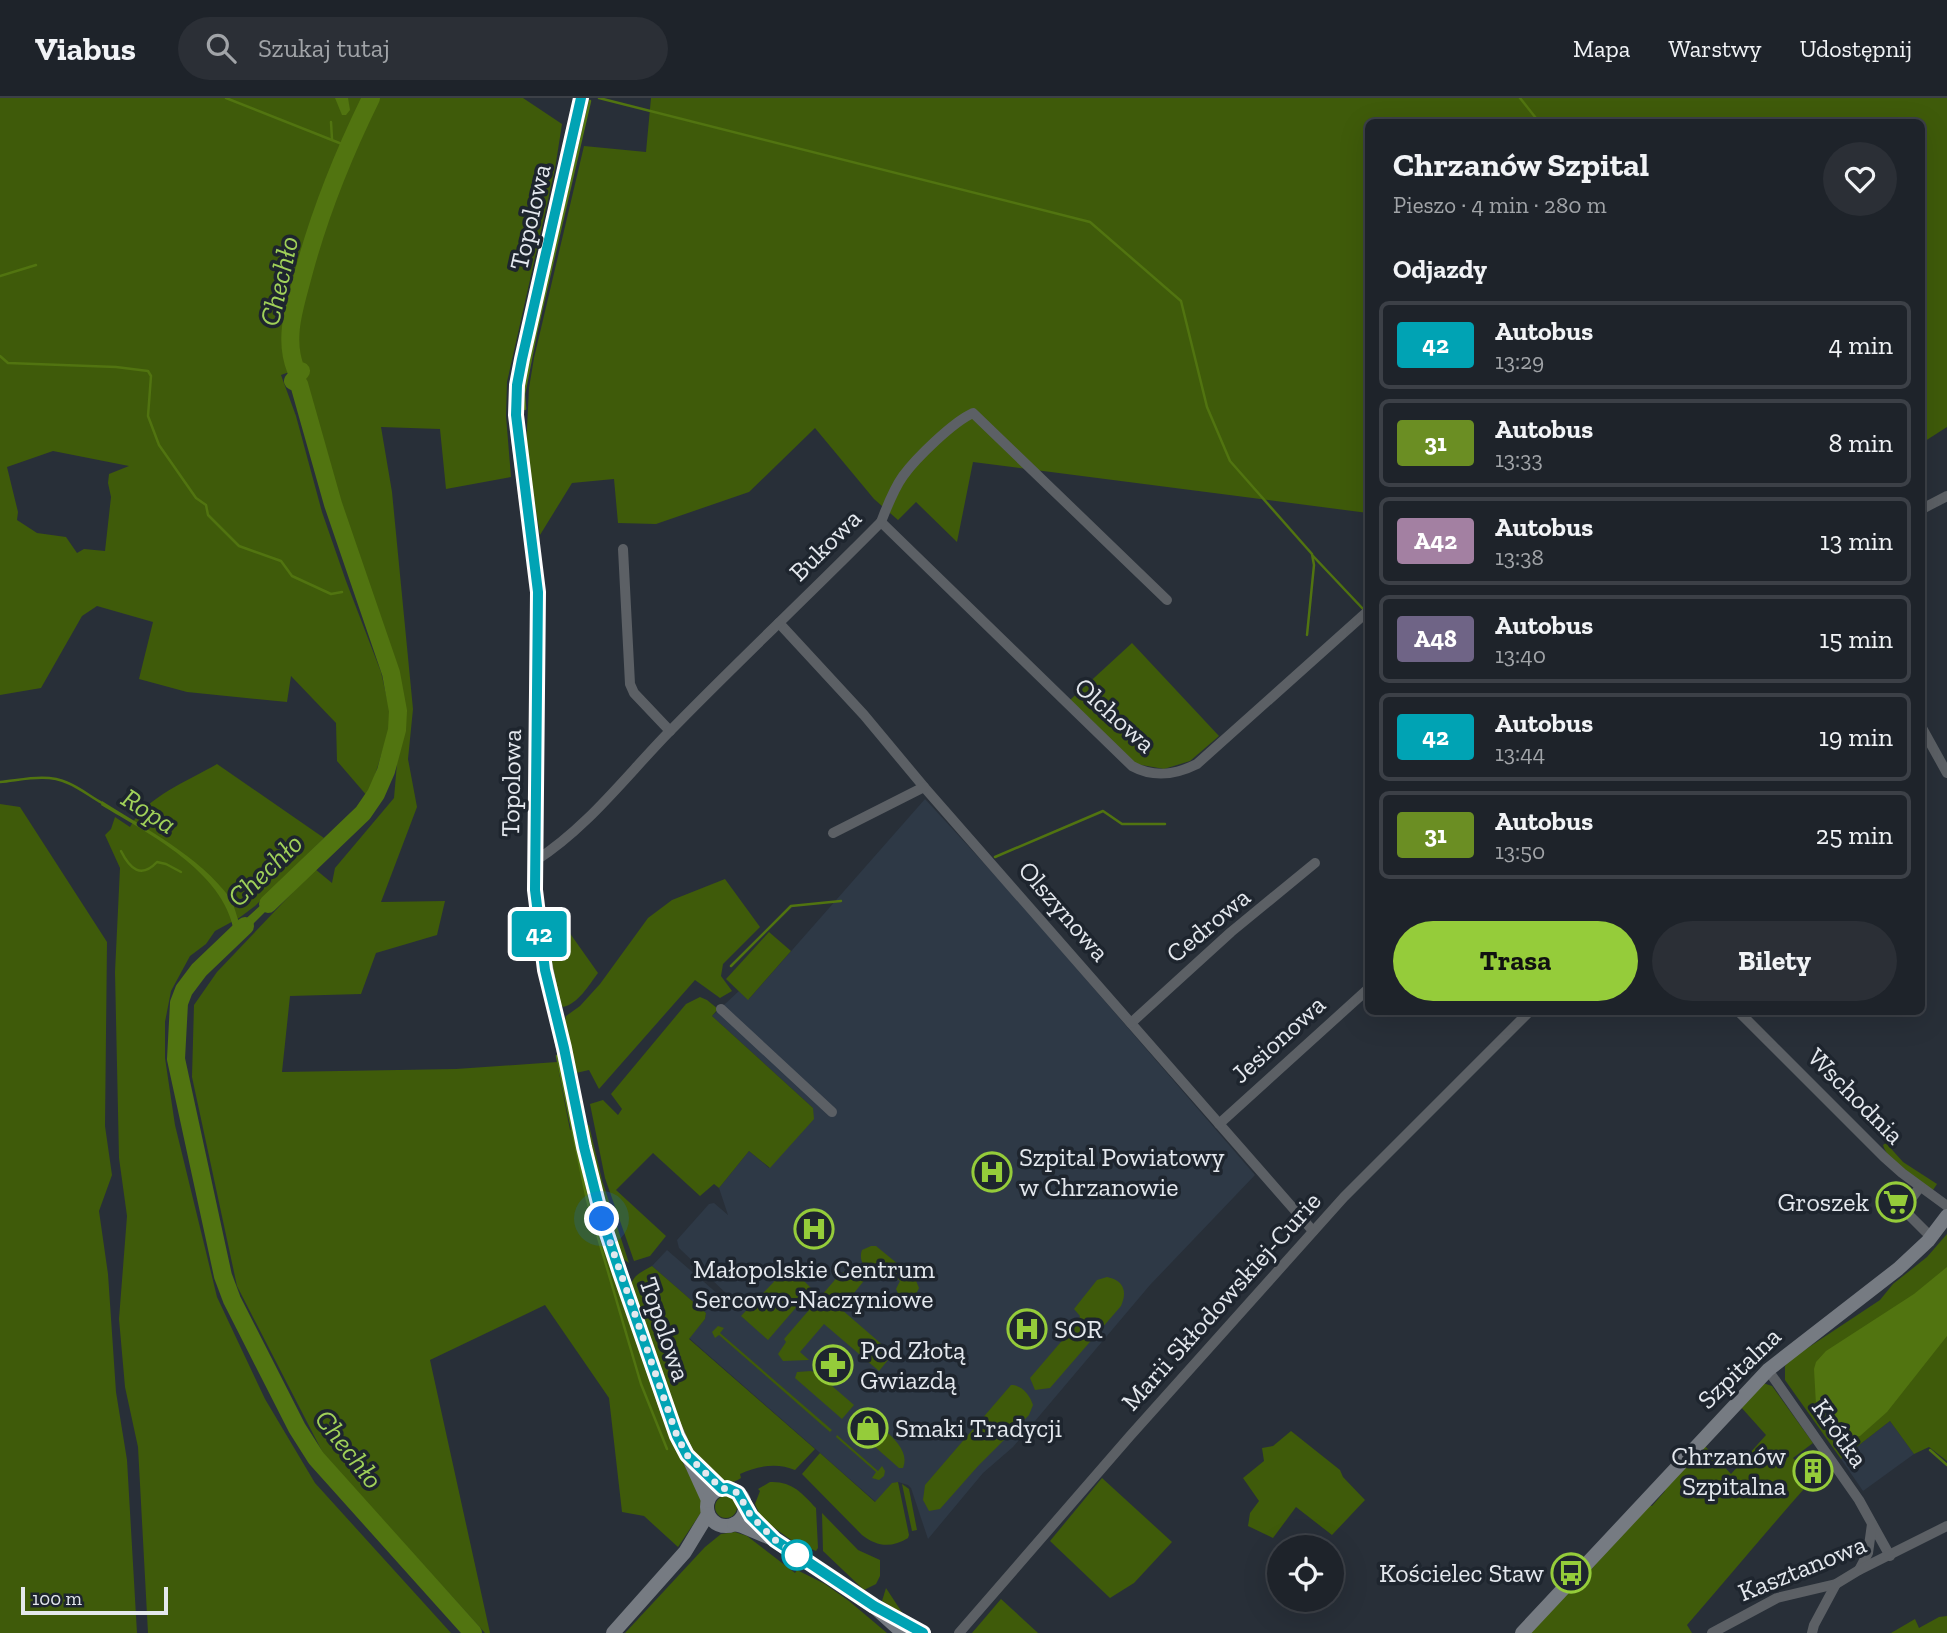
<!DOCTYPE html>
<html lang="pl">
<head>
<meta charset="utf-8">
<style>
	body { margin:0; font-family:"Zilla Slab",serif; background:#2b2f36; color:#f1f3f6; height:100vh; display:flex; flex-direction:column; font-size:26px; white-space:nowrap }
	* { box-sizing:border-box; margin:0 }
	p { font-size:23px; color:#a1a4a8 }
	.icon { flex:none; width:38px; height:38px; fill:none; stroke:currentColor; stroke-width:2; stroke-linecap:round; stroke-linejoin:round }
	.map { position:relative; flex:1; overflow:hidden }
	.sheet { position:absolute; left:1365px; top:21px; width:560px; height:896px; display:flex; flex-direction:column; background:#1e232a; border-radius:10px; box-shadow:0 7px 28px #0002,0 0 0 2px #3c4047 }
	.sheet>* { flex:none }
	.badge { padding:0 14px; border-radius:5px; font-size:24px; line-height:46px }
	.fabs { position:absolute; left:1267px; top:1437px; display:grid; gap:14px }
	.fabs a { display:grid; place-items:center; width:77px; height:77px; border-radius:50%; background:#1e232a; box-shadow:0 7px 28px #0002,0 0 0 2px #3c4047; font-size:35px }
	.scale { position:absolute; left:21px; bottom:18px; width:147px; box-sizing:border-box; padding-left:7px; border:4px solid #e4e8ee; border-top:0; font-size:19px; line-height:24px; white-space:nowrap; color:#e4e8ee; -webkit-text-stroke:5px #1e252e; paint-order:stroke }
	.you { position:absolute; width:35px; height:35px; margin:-18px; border:5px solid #fff; border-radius:50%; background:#1a73e8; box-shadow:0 0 0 10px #1a73e833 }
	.map>.badge { position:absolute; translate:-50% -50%; box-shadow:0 0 0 4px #fff }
	h2 { padding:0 28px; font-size:26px; line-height:63px }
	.round { display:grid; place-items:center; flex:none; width:74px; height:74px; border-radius:37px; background:#2b2f36 }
	.summary { display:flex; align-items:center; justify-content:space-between; height:119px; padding:0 28px }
	h1 { font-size:33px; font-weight:800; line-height:52px }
	.button { display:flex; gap:14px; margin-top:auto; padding:14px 28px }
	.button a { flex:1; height:80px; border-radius:42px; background:#95cc3a; color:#111; font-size:28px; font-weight:800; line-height:80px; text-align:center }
	.button a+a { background:#2b2f36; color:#f1f3f6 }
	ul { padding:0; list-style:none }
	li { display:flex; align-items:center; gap:21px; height:88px; margin:0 14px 10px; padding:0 14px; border:4px solid #3c4047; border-radius:10px }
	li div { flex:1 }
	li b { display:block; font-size:26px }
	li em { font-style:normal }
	li .badge { min-width:77px; font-weight:700; text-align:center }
	header { display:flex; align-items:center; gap:42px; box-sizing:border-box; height:98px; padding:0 35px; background:#1e232a; border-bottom:2px solid #3c4047 }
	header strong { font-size:33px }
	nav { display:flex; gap:38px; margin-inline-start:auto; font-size:24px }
	.search { width:490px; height:63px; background:#2b2f36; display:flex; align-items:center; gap:18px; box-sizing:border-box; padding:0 24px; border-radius:38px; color:#a1a4a8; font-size:26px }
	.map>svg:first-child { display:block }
	.built { fill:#2e3946 }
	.green { fill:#3f5b0a; fill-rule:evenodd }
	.water { fill:#517410 }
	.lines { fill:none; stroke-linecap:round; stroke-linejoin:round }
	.stream { stroke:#517410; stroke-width:2.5 }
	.river { stroke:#517410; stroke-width:18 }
	.street { stroke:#5c6065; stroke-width:10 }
	.secondary { stroke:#767b82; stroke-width:14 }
	.line-casing { stroke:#fff; stroke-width:16 }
	.line { stroke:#00a3b4; stroke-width:10 }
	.walk { stroke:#e4e8ee; stroke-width:7; stroke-dasharray:0 12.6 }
	.stop-dot { fill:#fff; stroke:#00a3b4; stroke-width:3.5 }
	.labels { text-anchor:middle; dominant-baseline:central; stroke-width:7; stroke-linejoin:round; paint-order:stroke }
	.street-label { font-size:26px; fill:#e4e8ee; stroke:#1e252e }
	.poi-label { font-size:26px; fill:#e4e8ee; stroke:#1e252e; text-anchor:start }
	.water-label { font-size:28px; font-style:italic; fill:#a0d159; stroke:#1e252e }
</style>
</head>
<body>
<header>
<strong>Viabus</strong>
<div class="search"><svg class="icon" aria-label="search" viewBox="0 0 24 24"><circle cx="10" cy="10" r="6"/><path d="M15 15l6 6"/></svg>Szukaj tutaj</div>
<nav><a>Mapa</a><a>Warstwy</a><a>Udostępnij</a></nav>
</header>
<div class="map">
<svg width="1947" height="1535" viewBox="0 0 1947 1535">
	<rect width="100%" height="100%" fill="#282f38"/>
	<g class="built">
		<polygon points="925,701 1015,799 1255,1077 1150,1187 1013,1349 983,1375 928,1441 911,1390 908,1387 898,1384 876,1404 689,1240 705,1221 706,1215 652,1168 667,1152 719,1197 736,1205 679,1150 677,1142 709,1106 714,1105 728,1117 719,1090 749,1053 769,1070 813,1010 712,918 739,893 749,901"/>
		<polygon points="1890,1323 1914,1356 1863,1393 1841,1361"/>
	</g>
	<g class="green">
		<path d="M 0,0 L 368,0 L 312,127 L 287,234 L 287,250 L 292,273 L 281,277 L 296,318 L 322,414 L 346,483 L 381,574 L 392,623 L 368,699 L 337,663 L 336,625 L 291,578 L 287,604 L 187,594 L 139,581 L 153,524 L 97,508 L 82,518 L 41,590 L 0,597 ZM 53,353 L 129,368 L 109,376 L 108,385 L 111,399 L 105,453 L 84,451 L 77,455 L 66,439 L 37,435 L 17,422 L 18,414 L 7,369 Z"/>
		<polygon points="376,0 523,0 562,26 555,71 507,284 506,318 511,379 446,391 440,331 381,329 392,394 413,611 408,661 417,709 381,804 445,803 437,837 376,855 361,896 290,898 282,974 456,971 557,964 570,1032 575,1031 662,1315 680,1359 702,1401 702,1413 678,1449 644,1418 622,1414 609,1300 545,1207 430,1262 490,1535 485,1535 324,1357 237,1188 192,979 194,907 217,874 315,771 332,785 335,770 394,700 402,607 394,571 341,416 293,254 292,235 323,120"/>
		<polygon points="651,0 1947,0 1947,329 1922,345 1922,24 1368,24 1368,415 973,364 957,444 916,404 898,422 874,401 815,330 749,394 656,426 618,425 614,381 572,385 540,437 526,351 529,290 534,260 584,48 646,54"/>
		<polygon points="1132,545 1219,638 1190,663 1164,671 1136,666 1070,602"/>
		<path d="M 217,666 L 324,740 L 255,808 L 239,820 L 215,833 L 206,846 L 190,858 L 171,893 L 165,924 L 165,960 L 175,1027 L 217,1199 L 265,1301 L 315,1385 L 451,1535 L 148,1535 L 138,1349 L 125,1289 L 119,1221 L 127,1118 L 119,1060 L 115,874 L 120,770 L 105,737 L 111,731 L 115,719 L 130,729 C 147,698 188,683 217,666 Z"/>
		<polygon points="0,706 20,709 107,844 105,1028 112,1077 99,1113 108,1176 116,1294 127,1362 137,1535 0,1535"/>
		<polygon points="725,781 760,829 723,866 721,878 732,893 720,900 695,882 599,991 589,972 576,975 564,926 566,918 580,908 600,886 648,820 672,802"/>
		<path d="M 569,834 L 598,875 C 589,887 578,906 563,909 L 559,904 L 543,835 Z"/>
		<polygon points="769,834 791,853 748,902 726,881"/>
		<polygon points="700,899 707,902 718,911 712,918 813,1010 814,1021 770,1070 749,1053 719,1090 714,1086 700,1098 653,1055 616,1092 666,1138 650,1158 634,1163 605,1080 590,1006 603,1002 618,1017 622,1011 611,996 686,906"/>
		<polygon points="589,1027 602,1082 629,1165 622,1160 607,1120 585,1028"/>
		<path d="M 1886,1045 L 1903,1064 L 1937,1086 L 1933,1092 C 1918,1081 1888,1065 1883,1047 Z"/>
		<polygon points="1947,1136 1947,1363 1929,1349 1914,1356 1890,1323 1841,1361 1785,1282 1785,1268 1791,1261 1880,1202 1893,1186 1927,1159"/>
		<path d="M 871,1148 L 876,1148 L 915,1180 L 919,1190 L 915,1198 L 906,1201 L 899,1198 L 896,1191 L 900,1183 L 892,1176 L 879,1180 C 869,1173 857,1165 862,1152 Z"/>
		<path d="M 652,1168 L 706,1215 L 705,1221 L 689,1241 L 815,1351 L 795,1372 C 777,1364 757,1368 740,1376 L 741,1380 C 735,1384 729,1386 721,1384 C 684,1372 644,1227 631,1189 C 632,1177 642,1174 652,1168 Z"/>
		<polygon points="789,1168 812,1191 768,1242 741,1218"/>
		<polygon points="850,1171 857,1173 867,1179 841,1211 893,1256 879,1273 824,1226 800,1254 809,1262 783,1263 778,1256 786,1244 784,1241 840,1176"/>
		<path d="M 1107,1179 C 1123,1182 1128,1193 1121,1208 L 1050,1290 L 1035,1292 L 1030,1280 L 1078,1224 L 1080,1218 L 1074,1211 L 1097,1182 Z"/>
		<polygon points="718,1228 724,1230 720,1235 832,1332 830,1334 719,1237 715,1240 712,1234"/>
		<polygon points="811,1273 817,1275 854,1307 842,1321 795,1280 797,1274"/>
		<path d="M 1763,1285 L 1772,1288 L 1813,1345 L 1793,1360 L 1812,1382 C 1769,1430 1729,1479 1687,1527 L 1692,1535 L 1528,1535 L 1648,1407 L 1652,1408 L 1665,1393 L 1665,1387 L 1704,1347 L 1731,1376 L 1766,1337 L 1740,1308 Z"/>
		<path d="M 1011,1287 C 1022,1287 1030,1297 1033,1307 L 1029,1317 L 978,1368 L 940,1411 L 929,1413 L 923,1402 L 925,1387 Z"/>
		<path d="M 861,1314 C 876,1326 913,1348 903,1370 L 899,1370 L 849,1326 Z"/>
		<polygon points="1291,1333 1340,1372 1343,1379 1365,1402 1332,1437 1296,1409 1273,1440 1248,1428 1250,1415 1259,1403 1243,1380 1264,1363 1262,1350 1273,1348"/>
		<polygon points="837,1337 878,1373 882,1368 885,1373 884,1378 879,1382 872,1380 876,1374 836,1339"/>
		<path d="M 820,1355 L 875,1404 L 892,1385 L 898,1384 L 909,1437 L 908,1440 C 892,1450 877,1449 862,1437 L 802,1376 Z"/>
		<polygon points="1102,1380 1172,1444 1134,1485 1110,1500 1050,1443"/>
		<path d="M 770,1384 C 792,1383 802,1395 816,1410 L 818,1450 L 816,1453 L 794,1444 L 780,1434 L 761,1420 L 755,1406 L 760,1393 L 758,1391 Z"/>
		<polygon points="902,1386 909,1391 917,1432 912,1433"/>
		<circle cx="726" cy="1409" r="11"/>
		<polygon points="822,1415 858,1452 880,1462 880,1478 876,1486 864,1492 823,1453"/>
		<polygon points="735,1434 747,1438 795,1475 797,1472 825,1486 849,1503 887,1535 625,1535 705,1449 721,1436"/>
		<polygon points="886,1490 903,1516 882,1503"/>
		<polygon points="1001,1501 1038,1535 972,1535"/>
		<polygon points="1947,1518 1947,1535 1891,1535 1915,1521 1919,1530 1939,1519"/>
	</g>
	<g class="water">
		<polygon points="335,0 348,0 350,12 346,17 342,17"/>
		<path d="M 102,703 C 146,731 199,758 230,800 C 235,808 236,818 240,826 L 284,786 L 287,792 L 231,848 L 225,842 L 234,833 C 223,773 149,736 101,707 Z"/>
		<polygon points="1947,1169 1947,1238 1887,1314 1860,1338 1842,1342 1831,1334 1818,1318 1816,1307 1814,1271 1816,1264 1826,1253 1914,1196"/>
	</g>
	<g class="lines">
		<g class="stream">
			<polyline points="226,0 347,48"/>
			<polyline points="599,0 1090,124 1181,203 1207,309 1230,363 1312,456 1314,467 1307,537"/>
			<polyline points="1520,0 1539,24"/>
			<polyline points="331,24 332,41"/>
			<polyline points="0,178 36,167"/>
			<polyline points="0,258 8,265 116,269 148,273 151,278 148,318 159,347 196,400 206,407 208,417 239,448 281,463 292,478 331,496 342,494"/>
			<polyline points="525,311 524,296 536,235 590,3"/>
			<polyline points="1313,458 1364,512"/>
			<polyline points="363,509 369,510"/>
			<polyline points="369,512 373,512"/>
			<path d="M 0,684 C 22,682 47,675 68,685 C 80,690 91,699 102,705"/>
			<path d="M 121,753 C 130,771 141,781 157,764 L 166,766 L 181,774"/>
			<polyline points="995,759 1103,713 1122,726 1165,726"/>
			<polyline points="731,868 791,808 841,803"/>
			<polyline points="557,958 587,1102 641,1286 667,1351"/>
			<polyline points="1930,1352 1947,1367"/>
		</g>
		<g class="river">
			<path d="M 268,806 L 363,715 L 376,696 L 386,673 L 397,632 L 398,613 L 391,575 L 333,406 L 299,286 L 293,283 L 301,273 L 296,272 C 283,240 295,208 303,177 C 320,113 342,59 371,0"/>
			<polyline points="245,828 199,872 184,892 179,905 176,961 223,1178 232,1202 297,1330 316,1360 473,1535"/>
		</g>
		<g class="street">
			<polyline points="1922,411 1947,398"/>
			<path d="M 881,424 L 1132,668 C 1154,680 1175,677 1197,666 L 1368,513"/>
			<polyline points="623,451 630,586 634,595 670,633"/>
			<polyline points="779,525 864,617 924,689 1313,1133"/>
			<polyline points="1922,630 1947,675"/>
			<polyline points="833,735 924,689"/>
			<path d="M 535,763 C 587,730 626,678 669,634 C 738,563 811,495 881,424 C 887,409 893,392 903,378 C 916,360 953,324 973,315 L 1167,502"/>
			<polyline points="721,911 832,1014"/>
			<polyline points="1739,914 1884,1059 1902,1075 1947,1108"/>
			<polyline points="1131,925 1231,834 1315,765"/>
			<polyline points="1219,1026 1368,891"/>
			<polyline points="1920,1089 1908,1105 1906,1114 1926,1134"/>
			<polyline points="1768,1272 1859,1402 1890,1458"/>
			<polyline points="1859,1472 1868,1455 1872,1426"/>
			<polyline points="959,1535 1130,1338 1344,1099 1529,914"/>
			<polyline points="1712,1535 1777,1500 1836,1486 1859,1472 1947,1428"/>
			<polyline points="1812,1535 1814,1527 1836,1486"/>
		</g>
		<g class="secondary">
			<polyline points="581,0 522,261 516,302 518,339 538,494 535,792 539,836 584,1049 602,1121 667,1312 708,1402"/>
			<circle cx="726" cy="1409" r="19"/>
			<polyline points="734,1426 742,1428 775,1442 869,1504 903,1535"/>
			<polyline points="891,1517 923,1535"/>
			<polyline points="613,1535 685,1454 708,1416"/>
			<polyline points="1522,1535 1768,1272 1898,1171 1928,1143 1947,1118"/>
		</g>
	</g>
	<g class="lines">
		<g class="line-casing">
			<polyline id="line" points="581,0 522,261 517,287 516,317 538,494 535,792 545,872 564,950 584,1049 602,1121 620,1175 677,1338 687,1357 722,1391 727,1390 738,1395 751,1418 775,1442 874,1508 923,1535"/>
		</g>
		<use href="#line" class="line"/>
		<polyline class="walk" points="602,1121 677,1338 687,1357 722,1391 727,1390 738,1395 751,1418 775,1442 797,1457"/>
	</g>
	<defs>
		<g id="hospital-ring" transform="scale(2.0125)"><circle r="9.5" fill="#1e252e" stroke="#95cc3a" stroke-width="1.5"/><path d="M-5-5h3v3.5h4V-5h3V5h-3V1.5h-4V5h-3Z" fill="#95cc3a"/></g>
		<g id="supermarket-ring" transform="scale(2.0125)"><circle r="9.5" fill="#1e252e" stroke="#95cc3a" stroke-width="1.5"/><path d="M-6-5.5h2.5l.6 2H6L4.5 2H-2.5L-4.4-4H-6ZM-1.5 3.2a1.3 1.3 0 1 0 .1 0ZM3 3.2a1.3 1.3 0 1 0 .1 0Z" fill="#95cc3a"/></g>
		<g id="pharmacy-ring" transform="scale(2.0125)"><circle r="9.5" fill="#1e252e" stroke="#95cc3a" stroke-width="1.5"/><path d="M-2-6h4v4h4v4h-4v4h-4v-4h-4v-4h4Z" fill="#95cc3a"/></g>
		<g id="shop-ring" transform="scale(2.0125)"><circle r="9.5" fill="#1e252e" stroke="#95cc3a" stroke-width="1.5"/><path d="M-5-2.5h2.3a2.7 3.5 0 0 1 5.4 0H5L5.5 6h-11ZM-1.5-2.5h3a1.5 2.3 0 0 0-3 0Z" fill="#95cc3a"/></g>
		<g id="building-ring" transform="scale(2.0125)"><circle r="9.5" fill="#1e252e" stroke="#95cc3a" stroke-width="1.5"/><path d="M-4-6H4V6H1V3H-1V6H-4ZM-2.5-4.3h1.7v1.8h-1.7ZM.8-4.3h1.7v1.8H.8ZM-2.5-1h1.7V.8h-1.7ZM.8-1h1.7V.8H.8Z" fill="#95cc3a"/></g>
		<g id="bus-ring" transform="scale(2.0125)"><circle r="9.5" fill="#1e252e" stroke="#95cc3a" stroke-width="1.5"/><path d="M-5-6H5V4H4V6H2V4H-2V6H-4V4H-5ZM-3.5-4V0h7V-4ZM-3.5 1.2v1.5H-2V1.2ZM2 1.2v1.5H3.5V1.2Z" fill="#95cc3a"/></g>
	</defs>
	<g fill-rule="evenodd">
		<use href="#hospital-ring" x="992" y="1074"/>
		<use href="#supermarket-ring" x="1896" y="1104"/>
		<use href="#hospital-ring" x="814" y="1131"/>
		<use href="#hospital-ring" x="1027" y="1231"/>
		<use href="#pharmacy-ring" x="833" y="1267"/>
		<use href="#shop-ring" x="868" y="1330"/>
		<use href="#building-ring" x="1813" y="1373"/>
		<use href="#bus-ring" x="1571" y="1475"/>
	</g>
	<circle class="stop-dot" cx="797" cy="1457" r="14"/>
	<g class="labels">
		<g class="street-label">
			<text transform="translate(530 119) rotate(-77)">Topolowa</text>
			<text transform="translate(825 447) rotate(-45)">Bukowa</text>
			<text transform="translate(1115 617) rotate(42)">Olchowa</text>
			<text transform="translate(511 685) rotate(-89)">Topolowa</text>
			<text transform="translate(1064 813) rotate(49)">Olszynowa</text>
			<text transform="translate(1208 827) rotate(-40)">Cedrowa</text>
			<text transform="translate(1278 941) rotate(-42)">Jesionowa</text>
			<text transform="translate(1856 998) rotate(45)">Wschodnia</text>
			<text transform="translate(1221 1203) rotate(-48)">Marii Skłodowskiej-Curie</text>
			<text transform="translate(665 1231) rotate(71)">Topolowa</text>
			<text transform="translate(1739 1270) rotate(-44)">Szpitalna</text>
			<text transform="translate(1840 1335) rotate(55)">Krótka</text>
			<text transform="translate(1802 1470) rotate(-22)">Kasztanowa</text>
		</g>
		<g class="poi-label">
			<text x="1019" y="1059">Szpital Powiatowy<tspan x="1019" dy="30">w Chrzanowie</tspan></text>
			<text x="1869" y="1104" text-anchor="end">Groszek</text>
			<text x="814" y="1171" text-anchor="middle">Małopolskie Centrum<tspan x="814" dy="30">Sercowo-Naczyniowe</tspan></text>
			<text x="1054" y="1231">SOR</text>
			<text x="860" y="1252">Pod Złotą<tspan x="860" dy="30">Gwiazdą</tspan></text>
			<text x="895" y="1330">Smaki Tradycji</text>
			<text x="1786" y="1358" text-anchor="end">Chrzanów<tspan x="1786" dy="30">Szpitalna</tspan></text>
			<text x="1544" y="1475" text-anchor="end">Kościelec Staw</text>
		</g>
		<g class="water-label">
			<text transform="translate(279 183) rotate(-77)">Chechło</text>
			<text transform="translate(149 713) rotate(33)">Ropa</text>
			<text transform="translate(265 772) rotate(-44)">Chechło</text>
			<text transform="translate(349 1351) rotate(52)">Chechło</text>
		</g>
	</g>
</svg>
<div class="fabs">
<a><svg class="icon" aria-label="locate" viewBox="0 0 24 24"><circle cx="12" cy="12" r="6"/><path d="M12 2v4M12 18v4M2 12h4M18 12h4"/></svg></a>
</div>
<div class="scale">100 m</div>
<div class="you" style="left:602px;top:1121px"></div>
<b class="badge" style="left:539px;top:836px;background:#00a3b4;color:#fff">42</b>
<section class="sheet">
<div class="summary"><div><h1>Chrzanów Szpital</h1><p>Pieszo · 4 min · 280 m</p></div><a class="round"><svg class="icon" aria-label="heart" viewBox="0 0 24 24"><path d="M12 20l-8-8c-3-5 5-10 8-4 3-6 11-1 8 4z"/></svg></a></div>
<h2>Odjazdy</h2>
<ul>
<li><span class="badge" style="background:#00a3b4;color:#fff">42</span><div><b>Autobus</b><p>13:29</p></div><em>4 min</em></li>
<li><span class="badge" style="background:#6b8e23;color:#fff">31</span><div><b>Autobus</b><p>13:33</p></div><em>8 min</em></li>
<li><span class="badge" style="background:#a380a2;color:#fff">A42</span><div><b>Autobus</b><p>13:38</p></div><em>13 min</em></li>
<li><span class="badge" style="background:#6f6486;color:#fff">A48</span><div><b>Autobus</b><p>13:40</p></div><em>15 min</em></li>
<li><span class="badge" style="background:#00a3b4;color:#fff">42</span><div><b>Autobus</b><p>13:44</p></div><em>19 min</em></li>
<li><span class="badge" style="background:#6b8e23;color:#fff">31</span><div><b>Autobus</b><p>13:50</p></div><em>25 min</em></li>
</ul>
<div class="button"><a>Trasa</a><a>Bilety</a></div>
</section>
</div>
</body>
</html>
